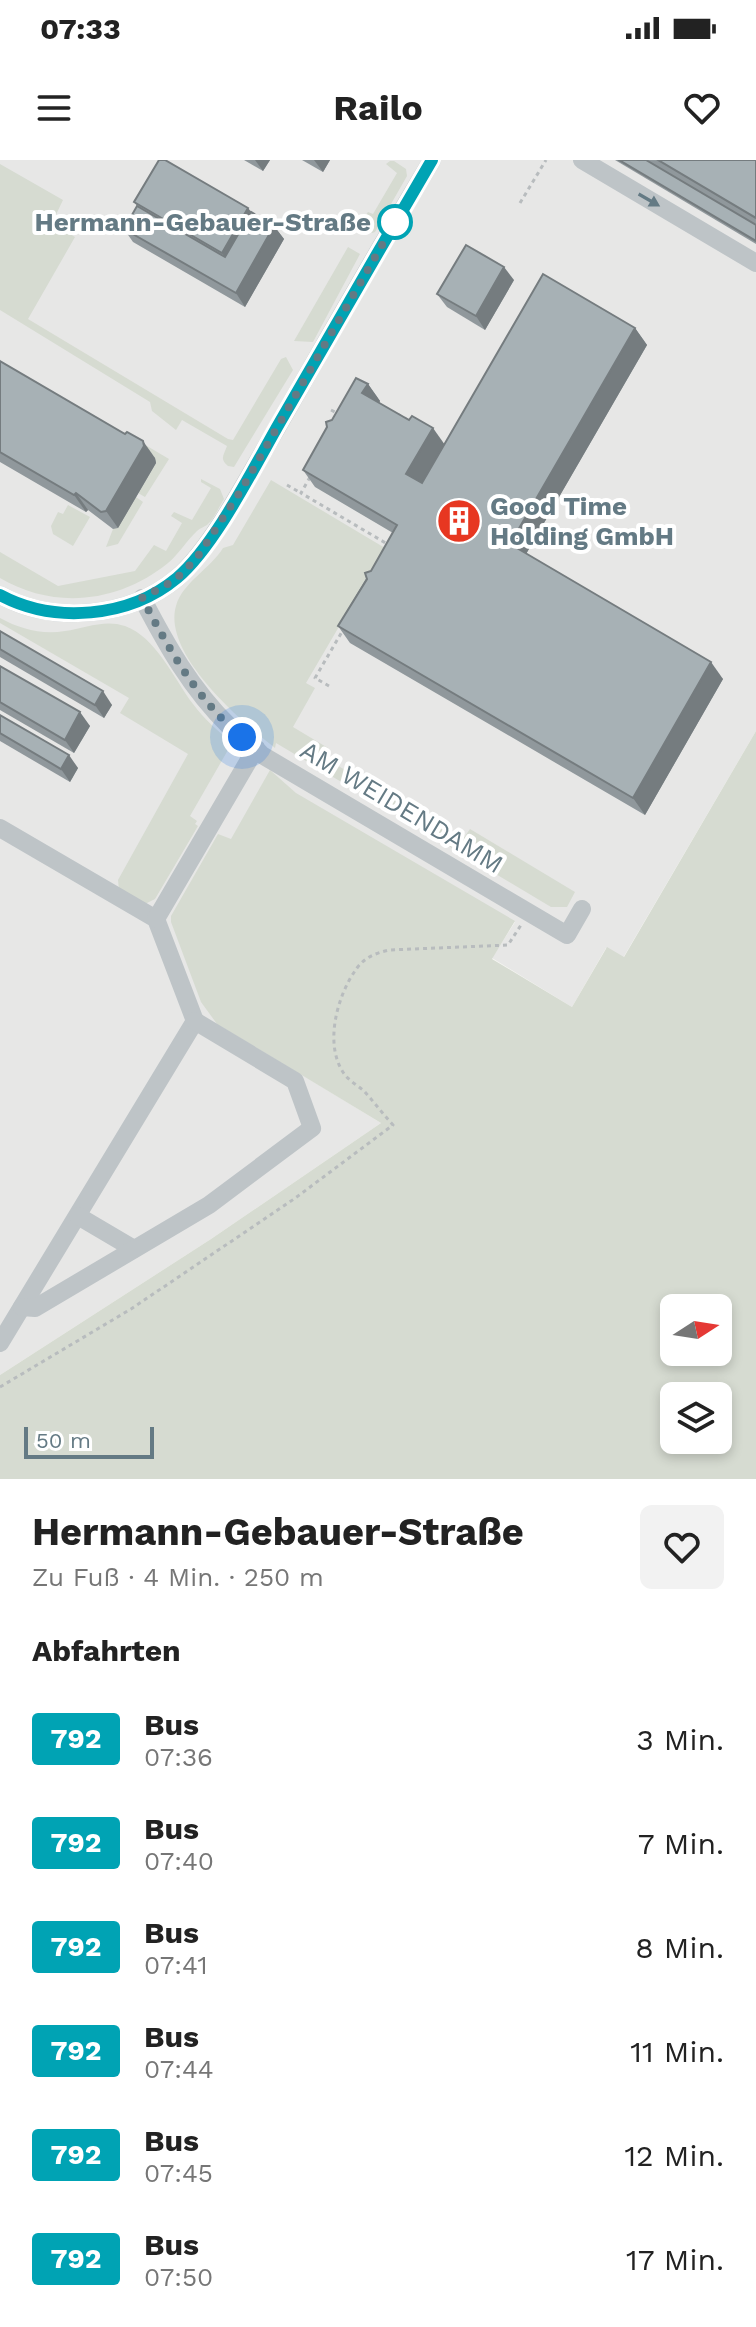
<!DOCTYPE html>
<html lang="de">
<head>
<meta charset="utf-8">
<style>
	body { margin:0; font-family:"Work Sans",sans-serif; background:#f2f2f2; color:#222; height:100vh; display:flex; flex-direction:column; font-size:30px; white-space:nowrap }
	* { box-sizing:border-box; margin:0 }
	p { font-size:26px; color:#767676 }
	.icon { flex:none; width:44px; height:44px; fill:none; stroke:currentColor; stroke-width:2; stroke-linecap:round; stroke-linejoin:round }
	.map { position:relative; height:1319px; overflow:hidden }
	.details { display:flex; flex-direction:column; background:#fff; flex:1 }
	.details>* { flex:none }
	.badge { padding:0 16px; border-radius:6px; font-size:28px; line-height:52px }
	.needle { width:52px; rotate:78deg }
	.controls { position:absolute; left:660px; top:1134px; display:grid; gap:16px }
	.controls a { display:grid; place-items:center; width:72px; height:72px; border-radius:12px; background:#fff; box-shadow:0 4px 12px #0003; font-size:40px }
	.scale { position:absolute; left:24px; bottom:20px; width:130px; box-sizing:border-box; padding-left:8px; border:4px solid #647a84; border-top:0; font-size:22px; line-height:28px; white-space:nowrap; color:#647a84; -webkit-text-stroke:6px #fff; paint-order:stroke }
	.you { position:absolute; width:40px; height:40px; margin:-20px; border:6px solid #fff; border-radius:50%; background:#1a73e8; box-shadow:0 0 0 12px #1a73e833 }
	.map>.badge { position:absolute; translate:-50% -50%; box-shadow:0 0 0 4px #fff }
	h2 { padding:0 32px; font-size:30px; line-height:72px }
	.round { display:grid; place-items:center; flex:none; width:84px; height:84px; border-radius:12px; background:#f2f2f2 }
	.headline { display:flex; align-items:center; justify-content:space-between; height:136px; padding:0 32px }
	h1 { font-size:38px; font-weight:700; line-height:60px }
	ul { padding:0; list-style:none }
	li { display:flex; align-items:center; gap:24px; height:104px; padding:0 32px }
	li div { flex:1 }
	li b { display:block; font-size:30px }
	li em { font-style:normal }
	li .badge { min-width:88px; font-weight:700; text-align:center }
	.status { display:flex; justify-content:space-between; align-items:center; height:56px; padding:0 40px; background:#fff; direction:ltr }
	.status svg { height:22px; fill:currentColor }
	header { display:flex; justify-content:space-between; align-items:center; height:104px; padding:0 32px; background:#fff; font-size:36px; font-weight:700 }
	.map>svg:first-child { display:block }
	.built { fill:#e7e7e6 }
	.green { fill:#d6dbd1; fill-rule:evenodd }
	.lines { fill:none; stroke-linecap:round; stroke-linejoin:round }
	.path { stroke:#b8bcbe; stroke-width:3; stroke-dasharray:4 4; stroke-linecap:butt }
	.minor { stroke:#bec4c7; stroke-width:18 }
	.wall { fill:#90989c }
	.shaded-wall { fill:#757c7f }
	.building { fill:#a7b1b5; stroke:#757c7f; stroke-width:2 }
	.oneway { fill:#647a84 }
	.line-casing { stroke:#fff; stroke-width:18 }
	.line { stroke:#00a3b4; stroke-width:12 }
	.walk { stroke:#647a84; stroke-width:8; stroke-dasharray:0 14.4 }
	.stop-dot { fill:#fff; stroke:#00a3b4; stroke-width:4 }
	.labels { text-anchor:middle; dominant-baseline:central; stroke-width:8; stroke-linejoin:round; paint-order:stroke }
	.stop-label { font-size:26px; font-weight:bold; fill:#647a84; stroke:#fff; text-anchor:end }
	.poi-label { font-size:26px; font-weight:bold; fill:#647a84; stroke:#fff; text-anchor:start }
	.street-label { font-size:26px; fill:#647a84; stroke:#fff }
</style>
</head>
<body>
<div class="status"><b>07:33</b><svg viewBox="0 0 49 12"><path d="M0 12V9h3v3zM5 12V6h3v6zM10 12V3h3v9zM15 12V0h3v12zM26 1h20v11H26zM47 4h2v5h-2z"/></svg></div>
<header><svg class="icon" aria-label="menu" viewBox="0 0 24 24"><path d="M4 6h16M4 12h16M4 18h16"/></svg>Railo<svg class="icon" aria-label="heart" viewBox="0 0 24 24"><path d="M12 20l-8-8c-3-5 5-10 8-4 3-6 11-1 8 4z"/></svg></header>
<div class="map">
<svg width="756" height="1319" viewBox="0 0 756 1319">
	<rect width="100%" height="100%" fill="#f6f6f2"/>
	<polygon class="built" points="0,0 756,0 756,571 623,798 606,788 572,847 492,798 515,762 217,863 381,963 211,1079 0,1215"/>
	<g class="green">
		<polygon points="390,1 394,1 406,9 407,16 375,72 372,73 345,53 347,50 363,59 368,52 373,54 397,13 386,4"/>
		<path d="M 0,4 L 63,40 L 52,63 L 75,77 L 28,159 L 228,279 L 233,280 L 281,199 L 286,197 L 293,210 L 234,307 L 228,306 C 219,299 224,295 227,286 L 182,260 L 176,270 L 152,251 L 150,242 L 0,150 Z"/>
		<polygon points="348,87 360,94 313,182 294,181"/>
		<polygon points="142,283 169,299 145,337 138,333 156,303"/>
		<path d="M 201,319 L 220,329 L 224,339 C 219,347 214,359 207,365 C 204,367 200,368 197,371 C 186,381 179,394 168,403 C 119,443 54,450 0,418 L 0,392 L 58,426 L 135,411 L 154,385 L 166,391 L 182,363 L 171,356 L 174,352 L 192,360 L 211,328 L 201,322 Z"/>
		<path d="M 271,320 L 385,388 L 306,523 L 315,528 L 293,567 L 328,588 L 323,597 L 463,679 L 470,669 L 575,732 L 567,747 L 551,747 L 276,583 L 275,588 C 242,562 162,494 176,446 C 182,423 211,408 223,388 L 233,385 Z"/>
		<polygon points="136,337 143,342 118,384 106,387 113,369"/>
		<polygon points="68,345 90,357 73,386 53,374 51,366 58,352 63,354"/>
		<path d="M 0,458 C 20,469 42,475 65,471 C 85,468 105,459 125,466 C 156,477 174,519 193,544 C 204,559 218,571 232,583 L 190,656 L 197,661 L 195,664 L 198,666 L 155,739 L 143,745 L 119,730 L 118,720 L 188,594 L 120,553 L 129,538 L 0,463 Z"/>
		<path d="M 756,571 L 756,1319 L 0,1319 L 0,1215 L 211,1079 L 381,963 L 217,864 L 201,842 L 171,762 L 171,756 L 218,674 L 231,679 L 270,610 L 296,633 L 515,761 L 492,799 L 572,847 L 607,787 L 624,797 ZM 674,1148 L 718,1148 L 718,1192 L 674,1192 ZM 674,1236 L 718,1236 L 718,1280 L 674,1280 Z"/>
	</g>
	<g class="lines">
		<g class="path">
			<polyline points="520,43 546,0"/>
			<polyline points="331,250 339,254"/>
			<polyline points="397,254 412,262"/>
			<polyline points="310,317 301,333 389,385"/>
			<polyline points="287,325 301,333"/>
			<polyline points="329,526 315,518 343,470"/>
			<path d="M 0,1227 L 131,1149 L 294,1039 L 393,965 C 383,954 374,942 364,931 C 358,926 350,921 345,915 C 323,886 337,835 357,808 C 365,797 376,793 389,790 L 508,785 L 521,765"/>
		</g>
		<g class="minor">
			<polyline points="582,0 756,103"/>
			<path d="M 0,435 C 53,464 129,458 177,418 C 213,387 249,315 274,273 C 326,182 378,90 432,0"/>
			<path d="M 142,438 C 166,484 191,529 229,566 C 239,576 252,584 262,595 L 567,775 L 582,749"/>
			<polyline points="0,668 156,759 195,861 0,1183"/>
			<polyline points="156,759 256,588"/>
			<polyline points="78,1056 134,1089"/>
			<polyline points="22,1147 35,1148 209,1045 312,968 295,921 195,861"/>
		</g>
	</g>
	<g class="wall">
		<polygon points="244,0 270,0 263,11"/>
		<polygon points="302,0 330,0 323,12"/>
		<polygon points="615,0 756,0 756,84"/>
		<polygon points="134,42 248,48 251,52 274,66 284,79 245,147 133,82 124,69 137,46"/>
		<polygon points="514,120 485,170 447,147 437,134"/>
		<polygon points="635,168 647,185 526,394 723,519 645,655 350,483 338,466 393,373 315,327 303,310 332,260 368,224 380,241 379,243 444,284"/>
		<polygon points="0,201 155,298 156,303 118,368 113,369 88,350 86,352 0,302"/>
		<polygon points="0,471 112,545 104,558 0,497"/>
		<polygon points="0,506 90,566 74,593 0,550"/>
		<polygon points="0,555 78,608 70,622 0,581"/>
	</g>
	<g class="shaded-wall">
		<polygon points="255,0 270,0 263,11"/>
		<polygon points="314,0 330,0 323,12"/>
		<polygon points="248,48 260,65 234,110 222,93"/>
		<polygon points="274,66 284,79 245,147 236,133"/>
		<polygon points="504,107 514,120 485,170 476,156"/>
		<polygon points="635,168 647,185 522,401 510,384"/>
		<polygon points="368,224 380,241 374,250 362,233"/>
		<polygon points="433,268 445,285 418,331 406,314"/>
		<polygon points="143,281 155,298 156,303 118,368 106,351"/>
		<polygon points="76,333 88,350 86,352 74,335"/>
		<polygon points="711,502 723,519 645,655 633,638"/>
		<polygon points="103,531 112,545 104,558 95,545"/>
		<polygon points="80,552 90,566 74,593 65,580"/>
		<polygon points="69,595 78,608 70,622 61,609"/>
	</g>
	<g class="building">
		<polygon points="159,0 165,0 248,48 222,93 134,42"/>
		<polygon points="619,0 646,0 756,65 756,81"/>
		<polygon points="658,0 756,0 756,58"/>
		<polygon points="137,46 225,97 251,52 274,66 236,133 124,69"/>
		<polygon points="466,85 504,107 476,156 437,134"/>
		<polygon points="543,114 635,168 510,384 711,502 633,638 338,466 367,419 365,413 371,411 397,365 303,310 327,267 326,262 332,260 356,218 368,224 362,233 409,260 412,256 433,268 406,314 422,323"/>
		<polygon points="0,201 125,274 127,272 143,281 144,286 106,351 101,352 76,333 74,335 0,292"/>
		<polygon points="0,471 103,531 95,545 0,489"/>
		<polygon points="0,506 80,552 65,580 0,542"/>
		<polygon points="0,555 69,595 61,609 0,573"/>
	</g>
	<defs><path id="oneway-solid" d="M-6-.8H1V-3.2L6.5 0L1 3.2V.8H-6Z" transform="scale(2)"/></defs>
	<use class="oneway" href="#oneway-solid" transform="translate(649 40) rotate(30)"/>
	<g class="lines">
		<g class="line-casing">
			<path id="line" d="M 0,435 C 54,464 129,458 177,418 C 215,386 254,307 280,262 C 330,175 381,87 432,0"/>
		</g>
		<use href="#line" class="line"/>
		<path class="walk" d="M 242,577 C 197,540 169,489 142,438 L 175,420 L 196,399 L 240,332 L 397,59 L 395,62"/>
	</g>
	<defs>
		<g id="building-disc" transform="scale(2.3)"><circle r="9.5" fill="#e73721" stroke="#fff"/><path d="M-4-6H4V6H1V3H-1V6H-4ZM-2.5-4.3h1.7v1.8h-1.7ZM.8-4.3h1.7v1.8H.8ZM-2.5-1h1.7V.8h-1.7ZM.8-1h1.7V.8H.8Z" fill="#fff"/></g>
	</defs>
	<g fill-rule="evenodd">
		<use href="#building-disc" x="459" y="361"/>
	</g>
	<circle class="stop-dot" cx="395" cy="62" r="16"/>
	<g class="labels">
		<g class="stop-label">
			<text x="371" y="62">Hermann-Gebauer-Straße</text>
		</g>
		<g class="poi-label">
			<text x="490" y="346">Good Time<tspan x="490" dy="30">Holding GmbH</tspan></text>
		</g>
		<g class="street-label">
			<text transform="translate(402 647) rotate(31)">AM WEIDENDAMM</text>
		</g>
	</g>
</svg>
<div class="controls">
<a><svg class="needle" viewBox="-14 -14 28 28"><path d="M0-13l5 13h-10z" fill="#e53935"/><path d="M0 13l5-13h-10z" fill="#767676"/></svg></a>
<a><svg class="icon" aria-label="layers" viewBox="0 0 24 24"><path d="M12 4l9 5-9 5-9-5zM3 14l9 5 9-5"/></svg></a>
</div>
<div class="scale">50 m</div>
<div class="you" style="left:242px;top:577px"></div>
</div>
<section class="details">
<div class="headline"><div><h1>Hermann-Gebauer-Straße</h1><p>Zu Fuß · 4 Min. · 250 m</p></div><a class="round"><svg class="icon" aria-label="heart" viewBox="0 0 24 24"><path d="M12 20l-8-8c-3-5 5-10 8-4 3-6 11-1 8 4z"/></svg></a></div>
<h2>Abfahrten</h2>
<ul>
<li><span class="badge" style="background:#00a3b4;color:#fff">792</span><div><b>Bus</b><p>07:36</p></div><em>3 Min.</em></li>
<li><span class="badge" style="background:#00a3b4;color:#fff">792</span><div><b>Bus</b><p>07:40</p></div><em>7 Min.</em></li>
<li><span class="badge" style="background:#00a3b4;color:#fff">792</span><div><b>Bus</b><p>07:41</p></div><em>8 Min.</em></li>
<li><span class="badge" style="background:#00a3b4;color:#fff">792</span><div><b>Bus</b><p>07:44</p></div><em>11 Min.</em></li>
<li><span class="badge" style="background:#00a3b4;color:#fff">792</span><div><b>Bus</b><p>07:45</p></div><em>12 Min.</em></li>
<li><span class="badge" style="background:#00a3b4;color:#fff">792</span><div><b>Bus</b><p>07:50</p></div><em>17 Min.</em></li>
</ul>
</section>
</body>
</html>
